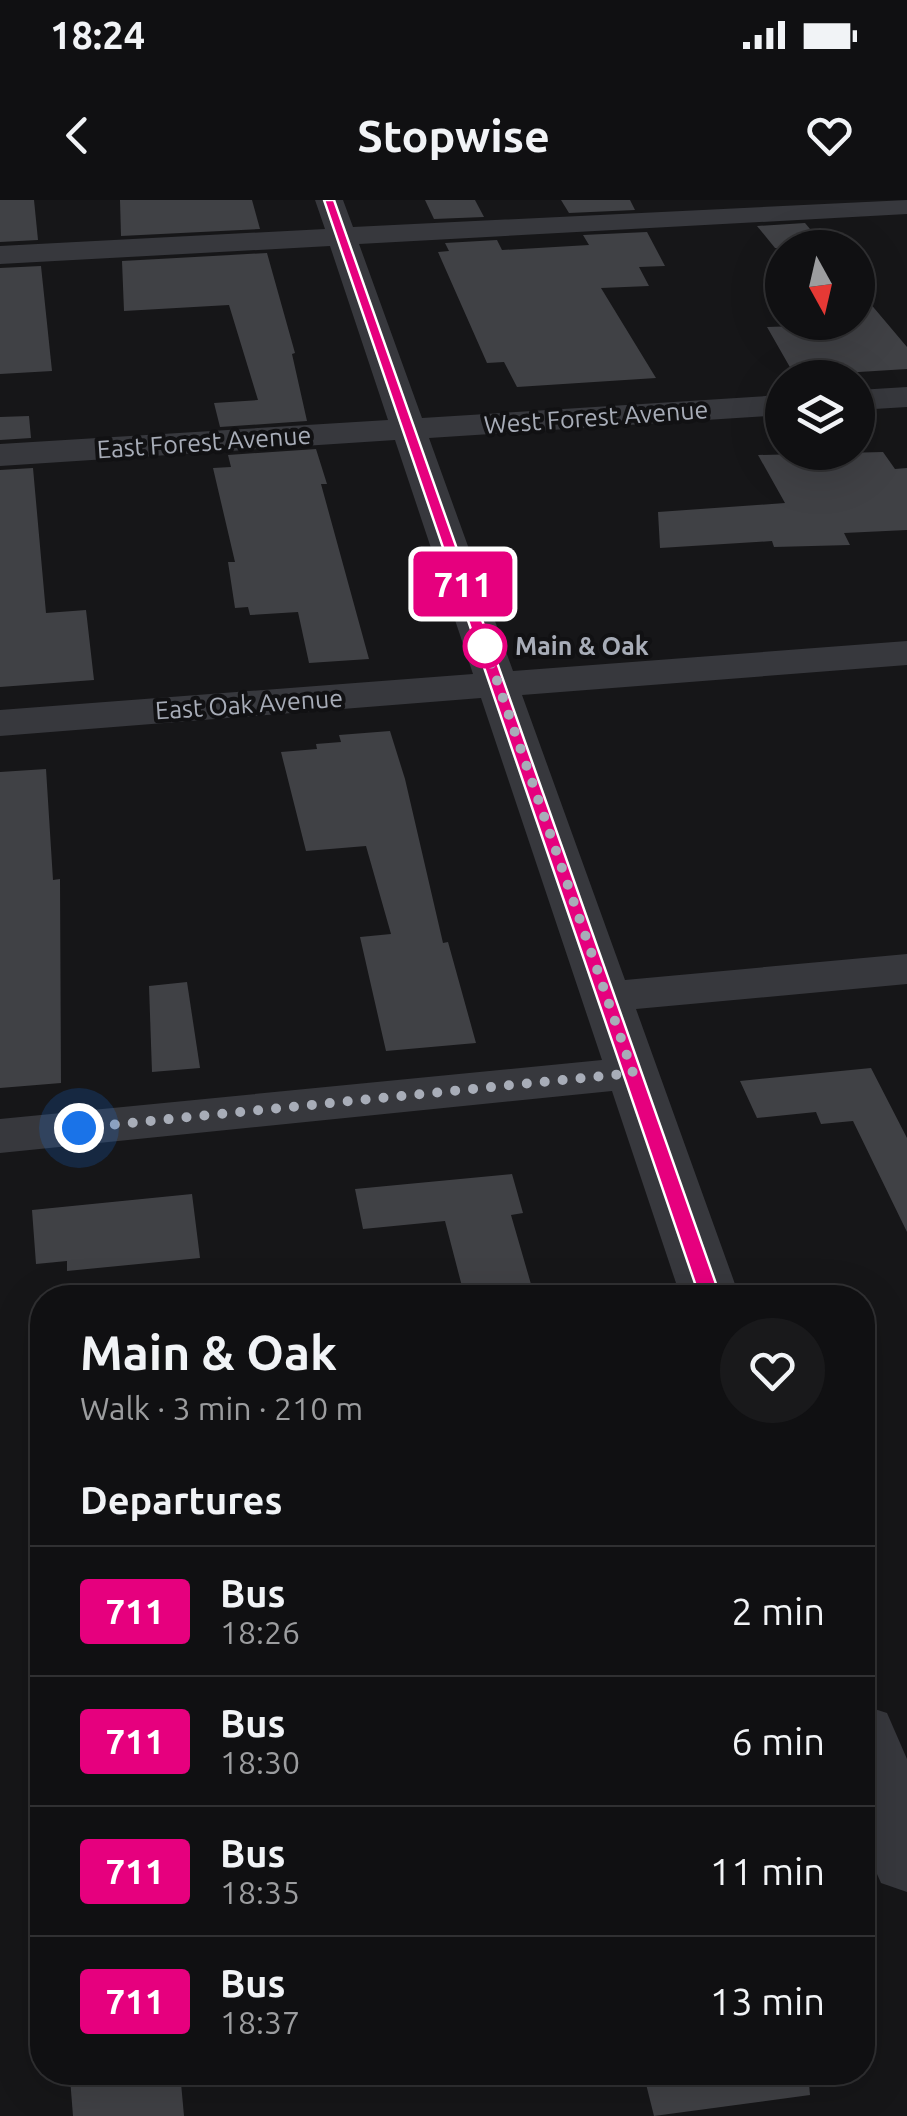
<!DOCTYPE html>
<html lang="en">
<head>
<meta charset="utf-8">
<style>
	body { margin:0; font-family:Ubuntu,sans-serif; background:#19191b; color:#f1f3f6; height:100vh; display:flex; flex-direction:column; font-size:38px; white-space:nowrap }
	* { box-sizing:border-box; margin:0 }
	p { font-size:32px; color:#9c9d9f }
	.icon { flex:none; width:55px; height:55px; fill:none; stroke:currentColor; stroke-width:2; stroke-linecap:round; stroke-linejoin:round }
	.map { position:relative; flex:1; overflow:hidden }
	.side { position:absolute; left:30px; top:1085px; width:845px; height:800px; display:flex; flex-direction:column; background:#101012; border-radius:40px; box-shadow:0 10px 40px #0002,0 0 0 2px #303032 }
	.side>* { flex:none }
	.badge { padding:0 20px; border-radius:8px; font-size:35px; line-height:65px }
	.needle { width:65px; rotate:172deg }
	.buttons { position:absolute; left:765px; top:30px; display:grid; gap:20px }
	.buttons a { display:grid; place-items:center; width:110px; height:110px; border-radius:50%; background:#101012; box-shadow:0 10px 40px #0002,0 0 0 2px #303032; font-size:50px }
	.you { position:absolute; width:50px; height:50px; margin:-25px; border:8px solid #fff; border-radius:50%; background:#1a73e8; box-shadow:0 0 0 15px #1a73e833 }
	.map>.badge { position:absolute; translate:-50% -50%; box-shadow:0 0 0 5px #fff }
	h2 { padding:0 50px; font-size:38px; line-height:90px }
	.round { display:grid; place-items:center; flex:none; width:105px; height:105px; border-radius:52px; background:#19191b }
	.headline { display:flex; align-items:center; justify-content:space-between; height:170px; padding:0 50px }
	h1 { font-size:48px; font-weight:600; line-height:75px }
	ul { padding:0; list-style:none }
	li { display:flex; align-items:center; gap:30px; height:130px; padding:0 50px; border-top:2px solid #303032 }
	li div { flex:1 }
	li b { display:block; font-size:38px }
	li em { font-style:normal }
	li .badge { min-width:110px; font-weight:700; text-align:center }
	.status { display:flex; justify-content:space-between; align-items:center; height:70px; padding:0 50px; background:#101012; direction:ltr }
	.status svg { height:28px; fill:currentColor }
	header { display:flex; justify-content:space-between; align-items:center; height:130px; padding:0 50px; background:#101012; font-size:45px; font-weight:600 }
	.map>svg:first-child { display:block }
	.building { fill:#404145 }
	.lines { fill:none; stroke-linecap:round; stroke-linejoin:round }
	.minor { fill:#37383d; fill-rule:evenodd }
	.line { fill:#e6007e; stroke:#fff; stroke-width:2.5 }
	.walk { stroke:#a8adb8; stroke-width:10; stroke-dasharray:0 18 }
	.stop-dot { fill:#fff; stroke:#e6007e; stroke-width:5 }
	.labels { text-anchor:middle; dominant-baseline:central; stroke-width:8; stroke-linejoin:round; paint-order:stroke }
	.far-street-label { font-size:25px; fill:#a8adb8; stroke:#111113 }
	.far-stop-label { font-size:25px; font-weight:bold; fill:#a8adb8; stroke:#111113; text-anchor:start }
</style>
</head>
<body>
<div class="status"><b>18:24</b><svg viewBox="0 0 49 12"><path d="M0 12V9h3v3zM5 12V6h3v6zM10 12V3h3v9zM15 12V0h3v12zM26 1h20v11H26zM47 4h2v5h-2z"/></svg></div>
<header><svg class="icon" aria-label="back" viewBox="0 0 24 24"><path d="M15 5l-7 7 7 7"/></svg>Stopwise<svg class="icon" aria-label="heart" viewBox="0 0 24 24"><path d="M12 20l-8-8c-3-5 5-10 8-4 3-6 11-1 8 4z"/></svg></header>
<div class="map">
<svg width="907" height="1916" viewBox="0 0 907 1916">
	<rect width="100%" height="100%" fill="#161618"/>
	<g class="building">
		<polygon points="0,0 34,0 38,40 0,42"/>
		<polygon points="120,0 252,0 260,29 121,36"/>
		<polygon points="425,0 475,0 484,17 434,19"/>
		<polygon points="561,0 630,0 635,10 569,13"/>
		<polygon points="805,23 826,48 775,48 757,26"/>
		<polygon points="647,32 665,66 639,67 649,86 601,88 656,178 517,187 504,162 487,163 438,52 449,51 445,43 497,40 502,50 589,45 583,35"/>
		<polygon points="267,53 295,153 292,154 307,221 220,227 214,203 258,200 229,105 124,111 122,61"/>
		<polygon points="41,66 52,171 0,174 0,68"/>
		<polygon points="858,89 907,147 907,169 795,176 767,127 858,124"/>
		<polygon points="29,216 31,238 0,240 0,217"/>
		<polygon points="316,249 327,284 321,284 369,459 309,463 298,412 250,415 248,407 235,408 228,362 235,362 213,268 231,267 228,255"/>
		<polygon points="883,252 895,269 907,268 907,330 844,333 850,345 774,347 772,341 660,348 658,312 785,303 758,255"/>
		<polygon points="33,268 46,413 86,410 94,480 0,487 0,270"/>
		<polygon points="390,531 405,579 443,743 448,742 476,843 386,851 360,737 391,734 366,646 306,651 281,552 317,549 316,544 341,542 339,535"/>
		<polygon points="46,569 53,680 60,679 61,883 0,888 0,572"/>
		<polygon points="187,782 200,868 152,872 149,786"/>
		<polygon points="871,868 907,938 907,1032 853,921 821,924 816,912 757,918 740,881"/>
		<polygon points="512,974 523,1013 511,1015 535,1098 465,1098 445,1021 363,1029 355,989"/>
		<polygon points="192,994 200,1058 67,1071 67,1061 36,1064 32,1010"/>
		<polygon points="108,1872 180,1872 184,1916 73,1916 70,1878"/>
		<polygon points="643,1872 808,1872 810,1895 654,1916"/>
	</g>
	<g class="lines">
		<g class="minor">
			<polygon points="315,0 343,0 353,27 907,0 907,14 359,44 422,218 782,195 782,215 429,238 513,471 907,441 907,465 522,495 625,780 907,754 907,784 636,809 740,1098 681,1098 612,891 0,953 0,919 602,860 481,498 0,536 0,510 473,474 395,240 0,266 0,244 388,220 330,46 0,64 0,46 325,29"/>
			<polygon points="907,187 907,207 858,210 858,190"/>
			<polygon points="862,1505 887,1513 907,1559 907,1692 881,1683 862,1640"/>
		</g>
	</g>
	<polygon class="line" points="324,0 334,0 721,1098 718,1102 711,1104 700,1098"/>
	<g class="lines">
		<polyline class="walk" points="79,928 633,873 485,446"/>
	</g>
	<circle class="stop-dot" cx="485" cy="446" r="20"/>
	<g class="labels">
		<g class="far-street-label">
			<text transform="translate(596 217) rotate(-4)">West Forest Avenue</text>
			<text transform="translate(204 242) rotate(-4)">East Forest Avenue</text>
			<text transform="translate(249 504) rotate(-4)">East Oak Avenue</text>
		</g>
		<g class="far-stop-label">
			<text x="515" y="446">Main &amp; Oak</text>
		</g>
	</g>
</svg>
<div class="buttons">
<a><svg class="needle" viewBox="-14 -14 28 28"><path d="M0-13l5 13h-10z" fill="#e53935"/><path d="M0 13l5-13h-10z" fill="#9c9d9f"/></svg></a>
<a><svg class="icon" aria-label="layers" viewBox="0 0 24 24"><path d="M12 4l9 5-9 5-9-5zM3 14l9 5 9-5"/></svg></a>
</div>
<div class="you" style="left:79px;top:928px"></div>
<b class="badge" style="left:463px;top:384px;background:#e6007e;color:#fff">711</b>
<section class="side">
<div class="headline"><div><h1>Main &amp; Oak</h1><p>Walk · 3 min · 210 m</p></div><a class="round"><svg class="icon" aria-label="heart" viewBox="0 0 24 24"><path d="M12 20l-8-8c-3-5 5-10 8-4 3-6 11-1 8 4z"/></svg></a></div>
<h2>Departures</h2>
<ul>
<li><span class="badge" style="background:#e6007e;color:#fff">711</span><div><b>Bus</b><p>18:26</p></div><em>2 min</em></li>
<li><span class="badge" style="background:#e6007e;color:#fff">711</span><div><b>Bus</b><p>18:30</p></div><em>6 min</em></li>
<li><span class="badge" style="background:#e6007e;color:#fff">711</span><div><b>Bus</b><p>18:35</p></div><em>11 min</em></li>
<li><span class="badge" style="background:#e6007e;color:#fff">711</span><div><b>Bus</b><p>18:37</p></div><em>13 min</em></li>
</ul>
</section>
</div>
</body>
</html>
